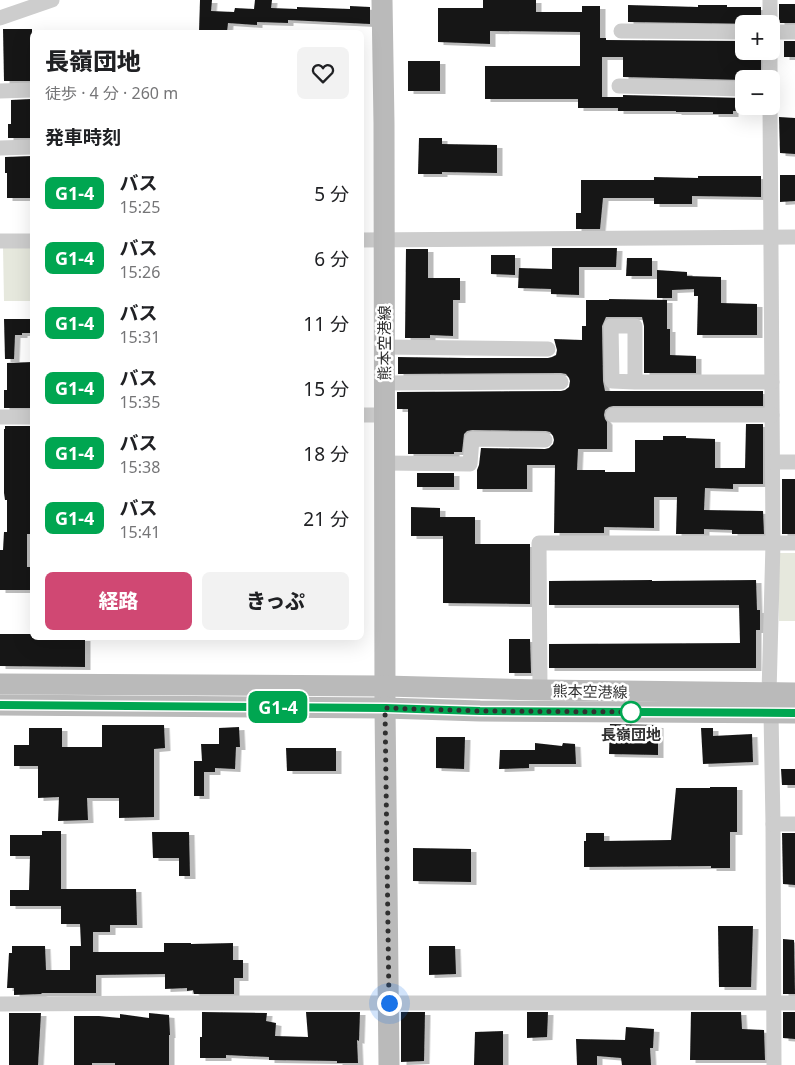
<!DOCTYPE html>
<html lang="ja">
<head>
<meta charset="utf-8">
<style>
	body { margin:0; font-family:"Noto Sans","Noto Sans JP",sans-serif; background:#f2f2f2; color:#202124; height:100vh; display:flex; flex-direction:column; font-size:19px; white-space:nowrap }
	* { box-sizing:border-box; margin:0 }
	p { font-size:16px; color:#757577 }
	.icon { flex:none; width:28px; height:28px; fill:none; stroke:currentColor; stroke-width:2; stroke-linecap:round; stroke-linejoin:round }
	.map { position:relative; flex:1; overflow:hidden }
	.side { position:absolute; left:30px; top:30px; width:334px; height:610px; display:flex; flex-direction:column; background:#fff; border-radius:8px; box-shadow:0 5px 20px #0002 }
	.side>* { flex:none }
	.badge { padding:0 10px; border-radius:8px; font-size:18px; line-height:32px }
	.buttons { position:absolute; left:735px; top:15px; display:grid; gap:10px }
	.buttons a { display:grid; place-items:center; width:45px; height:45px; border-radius:8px; background:#fff; box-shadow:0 5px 20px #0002; font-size:25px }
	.you { position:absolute; width:25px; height:25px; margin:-12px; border:4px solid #fff; border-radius:50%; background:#1a73e8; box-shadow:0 0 0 8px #1a73e833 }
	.map>.badge { position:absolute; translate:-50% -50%; box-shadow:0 0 0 2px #fff }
	h2 { padding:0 15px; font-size:19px; line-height:45px }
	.round { display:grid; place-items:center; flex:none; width:52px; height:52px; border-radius:8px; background:#f2f2f2 }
	.summary { display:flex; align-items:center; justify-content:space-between; height:85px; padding:0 15px }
	h1 { font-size:24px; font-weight:800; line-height:38px }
	.button { display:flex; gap:10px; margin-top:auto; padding:10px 15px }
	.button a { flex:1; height:58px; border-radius:8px; background:#d04873; color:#fff; font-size:20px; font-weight:800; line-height:58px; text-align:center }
	.button a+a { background:#f2f2f2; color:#202124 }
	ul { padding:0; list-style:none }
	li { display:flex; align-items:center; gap:15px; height:65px; padding:0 15px }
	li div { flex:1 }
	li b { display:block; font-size:19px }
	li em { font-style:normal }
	li .badge { min-width:55px; font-weight:700; text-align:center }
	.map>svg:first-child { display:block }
	.green { fill:#e6e8dd }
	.building { fill:#171717; filter:url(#shadow) }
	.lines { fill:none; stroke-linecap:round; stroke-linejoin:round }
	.street { stroke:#cdcdcd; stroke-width:15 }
	.secondary { stroke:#bababa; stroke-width:21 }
	.line-casing { stroke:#fff; stroke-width:11 }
	.line { stroke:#00a651; stroke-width:8 }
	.walk { stroke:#303030; stroke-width:5; stroke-dasharray:0 9 }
	.stop-dot { fill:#fff; stroke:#00a651; stroke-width:2.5 }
	.labels { text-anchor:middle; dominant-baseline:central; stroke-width:5; stroke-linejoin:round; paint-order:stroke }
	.street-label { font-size:15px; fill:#303030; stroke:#fff }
	.stop-label { font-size:15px; font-weight:bold; fill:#303030; stroke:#fff }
</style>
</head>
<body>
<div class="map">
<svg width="795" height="1065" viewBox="0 0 795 1065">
	<defs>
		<filter id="shadow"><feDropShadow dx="5.5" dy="3" stdDeviation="0" flood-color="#0004"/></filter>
	</defs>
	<rect width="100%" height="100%" fill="#fff"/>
	<g class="green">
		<polygon points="3,246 32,246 32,301 4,301"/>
		<rect x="779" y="553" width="16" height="68"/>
	</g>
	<g class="building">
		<polygon points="200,0 212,0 211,11 234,12 235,8 254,9 255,0 272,0 271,8 297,9 297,7 350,9 350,6 370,7 370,24 288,20 288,23 257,22 257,25 228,23 227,32 199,32"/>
		<polygon points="483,0 536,0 536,12 582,12 582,6 600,6 600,38 606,38 606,40 744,41 744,51 761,51 761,79 744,80 623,77 623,57 602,57 602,97 623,97 623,95 744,98 744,111 733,111 733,114 713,114 713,112 676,112 676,111 618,111 618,108 578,108 578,99 485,99 485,66 580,66 580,32 490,31 490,44 438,42 438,8 483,8"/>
		<rect x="779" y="4" width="16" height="19"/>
		<polygon points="628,5 698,7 698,5 727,5 727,7 761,7 761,24 628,22"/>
		<polygon points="3,29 32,29 32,81 4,81"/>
		<rect x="784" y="41" width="11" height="16"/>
		<rect x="408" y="61" width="32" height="30"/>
		<polygon points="31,99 30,138 8,138 8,124 11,124 11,100"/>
		<polygon points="779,117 795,118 795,154 780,153"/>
		<polygon points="419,138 442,138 442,144 497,145 497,173 442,172 442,174 418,174"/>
		<polygon points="32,156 32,174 30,174 30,198 7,198 7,173 5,173 5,157"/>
		<polygon points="780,175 795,175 795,201 780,202"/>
		<polygon points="698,176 761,176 761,197 692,196 692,204 654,204 654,198 603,198 600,229 576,229 576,213 581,213 581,180 654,180 654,177 698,178"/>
		<polygon points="552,248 617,248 616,267 579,267 579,295 551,294 551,289 518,288 519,268 552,269"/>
		<polygon points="406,249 428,249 428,278 460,278 460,300 453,300 453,336 430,335 430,338 405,338"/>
		<polygon points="491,255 515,255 515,275 491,274"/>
		<polygon points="627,258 652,258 652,276 626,276"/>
		<polygon points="657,270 687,272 687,276 721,277 721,303 757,304 757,335 697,335 698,296 694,296 694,289 672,290 672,298 657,298"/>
		<polygon points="609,299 667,300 667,329 670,329 670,355 696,356 696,373 644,373 644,326 642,317 606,317 602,326 603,381 605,391 763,391 763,406 613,406 609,407 605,410 604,415 605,419 607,422 607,449 578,449 577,470 605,470 605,472 635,472 635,440 663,440 663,436 686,436 686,438 715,439 715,468 745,468 746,424 763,424 763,484 733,484 733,489 705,488 704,510 763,511 764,534 732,534 732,530 704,529 704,534 676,534 677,497 654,497 654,528 604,527 604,533 554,533 555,465 527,465 527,489 477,489 477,470 479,465 481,448 545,449 549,448 553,444 554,440 553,436 550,432 546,431 472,430 467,431 464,434 462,452 454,452 454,454 408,454 408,409 397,409 397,392 561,391 565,390 569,387 570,381 569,378 566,374 561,373 398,374 398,357 467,358 548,358 552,357 556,355 557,350 554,339 582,340 582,326 586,326 586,300 609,300"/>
		<polygon points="4,319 31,319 30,333 22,333 22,335 15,335 14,359 5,359"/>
		<polygon points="32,362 32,408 4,408 4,390 7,390 7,363"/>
		<polygon points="5,426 31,426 32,534 27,534 27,567 32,567 32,590 0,590 0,550 3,550 4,532 7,532 7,500 5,500 4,493 4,429 5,429"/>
		<rect x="417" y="473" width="37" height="14"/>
		<rect x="782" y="479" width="13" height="55"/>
		<polygon points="411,507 440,508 440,517 475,517 475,544 530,544 530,604 443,603 443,536 411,536"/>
		<polygon points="652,580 652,581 756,580 757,610 760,610 760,630 756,630 756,668 549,668 549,644 740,643 739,605 549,605 549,581"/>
		<polygon points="0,634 32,634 32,638 85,638 85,667 0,666"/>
		<polygon points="509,639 530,639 531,673 509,673"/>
		<polygon points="610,724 658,725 658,755 609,754"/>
		<polygon points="102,725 164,725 165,748 154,749 154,817 119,818 119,798 87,798 88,820 58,821 59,797 38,798 38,766 14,766 14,745 29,745 29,728 62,728 62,747 102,747"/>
		<polygon points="239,727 240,747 236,747 235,769 215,768 215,772 204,772 204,796 194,796 194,761 202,761 201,744 219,744 219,728"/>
		<polygon points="701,728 713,728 713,736 752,734 753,762 703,764"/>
		<polygon points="436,737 465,737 464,769 436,768"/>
		<polygon points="535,743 562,746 563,743 575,744 576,764 529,764 529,768 499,769 500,750 535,750"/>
		<polygon points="286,748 336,748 336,771 287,771"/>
		<polygon points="781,769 795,769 795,785 782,785"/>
		<polygon points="710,787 737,787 737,832 730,832 730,868 711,868 711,866 584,867 584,841 586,841 586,833 604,833 604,841 671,840 676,788 710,788"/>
		<polygon points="42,831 61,831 61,889 136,889 137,925 110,925 110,932 93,932 93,952 164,952 164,943 191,943 191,944 233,943 233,960 243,960 243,978 234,978 234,994 194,994 193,990 187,991 187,988 165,989 165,974 96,975 96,993 42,993 41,994 14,995 14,988 7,988 9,953 12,953 12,946 45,946 46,970 70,970 70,946 81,946 80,924 61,924 61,906 10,906 10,890 29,890 30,856 10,856 10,835 42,835"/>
		<polygon points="152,832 189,832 190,876 179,876 179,858 153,858"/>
		<polygon points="782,833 795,833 795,885 783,884"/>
		<polygon points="413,848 471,849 471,882 413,881"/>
		<polygon points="718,926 753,926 751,987 719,987"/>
		<polygon points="783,939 794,940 795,994 783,994"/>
		<polygon points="429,946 455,946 456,974 429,975"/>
		<polygon points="202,1012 267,1013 266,1021 276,1023 275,1036 308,1037 306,1012 360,1012 359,1041 357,1040 358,1063 337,1063 337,1061 269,1060 269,1057 226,1055 226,1058 200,1058 200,1037 202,1037"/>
		<polygon points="401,1012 425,1012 424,1061 401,1062"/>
		<polygon points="527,1012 548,1012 547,1037 527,1038"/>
		<polygon points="691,1012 741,1012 742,1029 764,1030 765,1060 690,1060"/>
		<polygon points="783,1012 795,1012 795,1039 783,1038"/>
		<polygon points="9,1013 41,1013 38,1065 9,1065"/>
		<polygon points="149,1013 169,1015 170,1035 169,1035 169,1065 115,1065 115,1063 92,1063 92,1065 74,1065 74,1016 99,1016 120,1018 120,1014 149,1018"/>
		<polygon points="626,1027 654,1029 653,1048 650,1048 651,1065 622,1065 621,1058 597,1056 597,1065 577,1065 576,1039 625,1040"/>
		<polygon points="503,1031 503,1065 474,1065 475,1032"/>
	</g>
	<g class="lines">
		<g class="street">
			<polyline points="770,0 770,24"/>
			<polyline points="0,18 52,0"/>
			<polyline points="621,31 744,32"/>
			<polyline points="771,32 795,32"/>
			<polyline points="770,51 770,79"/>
			<polyline points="619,86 744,89"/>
			<polyline points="0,91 32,90"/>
			<polyline points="770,106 773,543 769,693 771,712 773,824 774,1065"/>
			<polyline points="0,148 32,147"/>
			<polyline points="361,240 795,237"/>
			<polyline points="0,241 32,241"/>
			<polyline points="384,347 548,349"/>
			<polyline points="635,382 635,326 611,326 612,381 635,382 772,382"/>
			<polyline points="384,383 561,382"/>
			<polyline points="361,415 384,415"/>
			<polyline points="613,415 772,415"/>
			<polyline points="0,417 32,417"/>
			<polyline points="773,462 795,462"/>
			<polyline points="385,463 470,464 472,439 545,440"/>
			<polyline points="540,690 539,543 795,543"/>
			<polyline points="773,824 795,824"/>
			<polyline points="0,1004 185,1003 795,1003"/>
		</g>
		<g class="secondary">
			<polyline points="382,0 384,123 385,708 389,1065"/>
			<polyline points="0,684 385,686 540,690 795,693"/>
			<polyline points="0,705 385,708 480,711 795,713"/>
		</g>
	</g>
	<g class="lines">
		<g class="line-casing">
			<polyline id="line" points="0,705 385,708 480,711 795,713"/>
		</g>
		<use href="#line" class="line"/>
		<polyline class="walk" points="389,1003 385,708 480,711 631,712"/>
	</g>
	<circle class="stop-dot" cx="631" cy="712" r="10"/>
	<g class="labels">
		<g class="street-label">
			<text transform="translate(384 343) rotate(-90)">熊本空港線</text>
			<text transform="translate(590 691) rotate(1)">熊本空港線</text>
		</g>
		<g class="stop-label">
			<text x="631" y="734">長嶺団地</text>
		</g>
	</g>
</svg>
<div class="buttons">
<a>+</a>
<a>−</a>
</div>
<div class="you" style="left:389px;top:1003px"></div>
<b class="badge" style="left:278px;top:707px;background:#00a651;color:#fff">G1-4</b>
<section class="side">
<div class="summary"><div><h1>長嶺団地</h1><p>徒歩 · 4 分 · 260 m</p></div><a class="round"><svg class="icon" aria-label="heart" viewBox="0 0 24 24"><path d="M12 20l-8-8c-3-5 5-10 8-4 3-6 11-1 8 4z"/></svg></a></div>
<h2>発車時刻</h2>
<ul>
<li><span class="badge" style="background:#00a651;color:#fff">G1-4</span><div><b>バス</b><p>15:25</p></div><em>5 分</em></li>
<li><span class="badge" style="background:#00a651;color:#fff">G1-4</span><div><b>バス</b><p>15:26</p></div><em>6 分</em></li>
<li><span class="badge" style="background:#00a651;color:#fff">G1-4</span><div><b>バス</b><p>15:31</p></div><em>11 分</em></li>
<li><span class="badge" style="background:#00a651;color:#fff">G1-4</span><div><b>バス</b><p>15:35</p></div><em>15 分</em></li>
<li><span class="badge" style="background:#00a651;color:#fff">G1-4</span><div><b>バス</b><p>15:38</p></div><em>18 分</em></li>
<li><span class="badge" style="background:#00a651;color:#fff">G1-4</span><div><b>バス</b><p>15:41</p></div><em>21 分</em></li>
</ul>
<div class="button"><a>経路</a><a>きっぷ</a></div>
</section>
</div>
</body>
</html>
